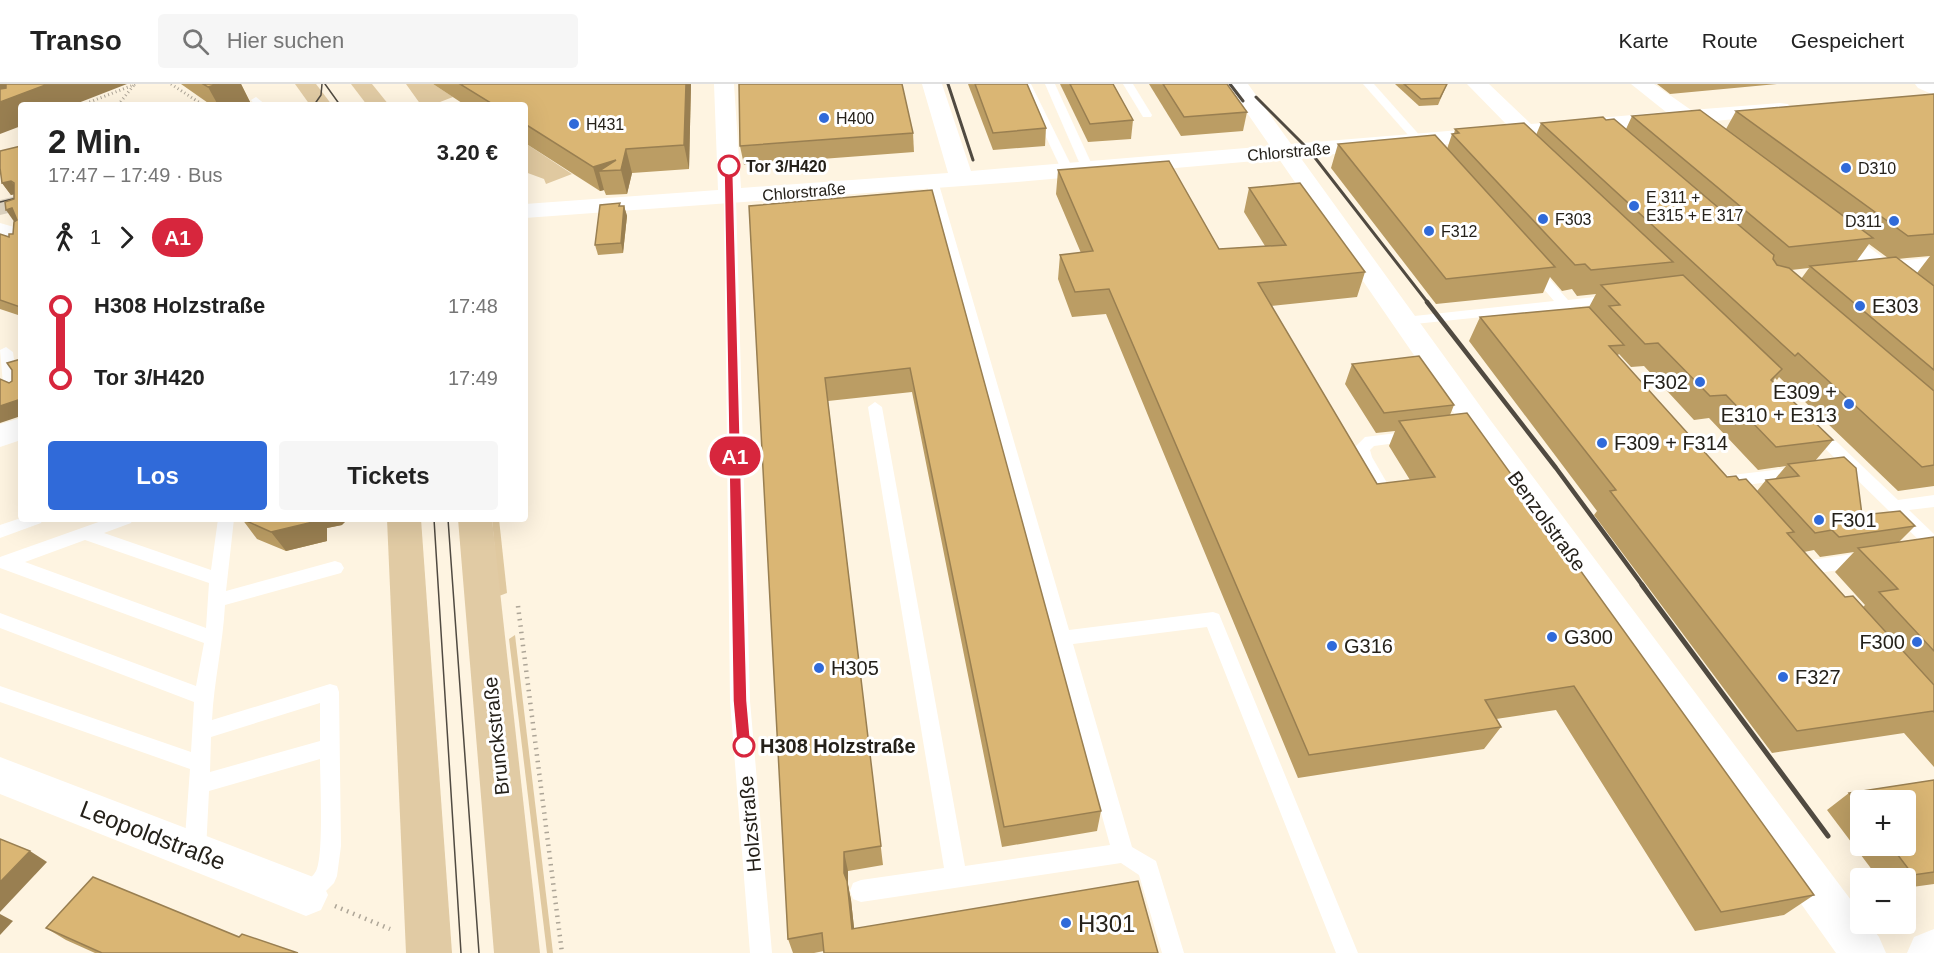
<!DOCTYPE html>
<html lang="de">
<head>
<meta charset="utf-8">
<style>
	body { margin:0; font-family:Helvetica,sans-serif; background:#f6f6f6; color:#222; height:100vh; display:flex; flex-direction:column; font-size:22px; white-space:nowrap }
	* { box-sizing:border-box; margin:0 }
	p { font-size:20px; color:#767676 }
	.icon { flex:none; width:33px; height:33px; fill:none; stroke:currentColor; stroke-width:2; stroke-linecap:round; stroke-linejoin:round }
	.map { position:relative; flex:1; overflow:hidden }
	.drawer { position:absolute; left:18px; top:18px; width:510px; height:420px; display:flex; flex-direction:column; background:#fff; border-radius:6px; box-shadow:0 6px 24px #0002 }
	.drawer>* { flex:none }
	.badge { padding:0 12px; border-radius:20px; font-size:21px; line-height:39px }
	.controls { position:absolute; left:1850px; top:706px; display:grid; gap:12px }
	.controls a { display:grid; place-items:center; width:66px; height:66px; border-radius:6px; background:#fff; box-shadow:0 6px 24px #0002; font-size:30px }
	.map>.badge { position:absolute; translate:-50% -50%; box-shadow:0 0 0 3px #fff }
	.legs { display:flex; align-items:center; gap:9px; height:66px; padding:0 30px; font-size:20px }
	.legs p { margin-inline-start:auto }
	.headline { display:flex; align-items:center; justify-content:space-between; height:102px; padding:0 30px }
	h1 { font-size:33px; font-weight:800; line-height:45px }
	.button { display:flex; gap:12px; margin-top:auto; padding:12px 30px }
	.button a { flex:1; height:69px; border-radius:6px; background:#306ad9; color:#fff; font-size:24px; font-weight:800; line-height:69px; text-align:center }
	.button a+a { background:#f6f6f6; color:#222 }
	ul { padding:0 30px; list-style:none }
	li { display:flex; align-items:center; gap:21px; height:72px; font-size:22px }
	li i { display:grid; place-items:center; width:9px; height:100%; margin:0 8px; background:currentColor }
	li i::after { content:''; width:15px; height:15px; margin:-8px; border:4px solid; border-radius:50%; background:#fff }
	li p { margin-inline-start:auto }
	li:first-child i { background:linear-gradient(#0000 50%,currentColor 0) }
	li:last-child i { background:linear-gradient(currentColor 50%,#0000 0) }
	header { display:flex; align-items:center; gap:36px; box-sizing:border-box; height:84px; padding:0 30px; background:#fff; border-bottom:2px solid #e0e0e0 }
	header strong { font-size:28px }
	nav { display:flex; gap:33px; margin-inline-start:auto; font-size:21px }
	.search { width:420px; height:54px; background:#f6f6f6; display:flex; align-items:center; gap:15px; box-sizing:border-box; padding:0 21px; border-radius:6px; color:#767676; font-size:22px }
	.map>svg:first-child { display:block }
	.green { fill:#e0c9a0 }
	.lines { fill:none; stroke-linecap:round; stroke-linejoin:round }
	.path-far1 { stroke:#ada597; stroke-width:3; stroke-dasharray:1 3; stroke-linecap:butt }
	.path { stroke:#ada597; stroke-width:4.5; stroke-dasharray:1.5 5; stroke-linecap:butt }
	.service { fill:#fff; fill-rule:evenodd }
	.minor { fill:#fff; fill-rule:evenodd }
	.secondary { fill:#dcd2bf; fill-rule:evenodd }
	.primary { fill:#e1cba4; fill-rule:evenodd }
	.tram { stroke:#504a41; stroke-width:1.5 }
	.rail-far2 { stroke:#504a41; stroke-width:3 }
	.rail-far1 { stroke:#504a41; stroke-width:4.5 }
	.rail { stroke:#504a41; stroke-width:5 }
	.wall { fill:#bb9d64; fill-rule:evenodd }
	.shaded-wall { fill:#997f51 }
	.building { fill:#dab674; stroke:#997f51; stroke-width:1.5 }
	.line-1 { fill:#d7263d; stroke:#fff; stroke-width:1.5 }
	.poi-dot { fill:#306ad9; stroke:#fff; stroke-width:2 }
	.stop-1-dot { fill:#fff; stroke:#d7263d; stroke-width:3 }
	.labels { text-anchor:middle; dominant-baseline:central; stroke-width:6; stroke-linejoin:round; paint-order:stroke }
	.far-poi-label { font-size:16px; fill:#25211a; stroke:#fff; text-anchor:start }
	.far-street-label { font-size:16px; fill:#25211a; stroke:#fff }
	.far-stop-label { font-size:16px; font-weight:bold; fill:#25211a; stroke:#fff; text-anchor:start }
	.poi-label { font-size:20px; fill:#25211a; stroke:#fff; text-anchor:start }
	.street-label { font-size:20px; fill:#25211a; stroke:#fff }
	.stop-label { font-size:20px; font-weight:bold; fill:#25211a; stroke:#fff; text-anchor:start }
	.near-street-label { font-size:24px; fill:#25211a; stroke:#fff }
	.near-poi-label { font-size:24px; fill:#25211a; stroke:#fff; text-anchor:start }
</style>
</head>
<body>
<header>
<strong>Transo</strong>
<div class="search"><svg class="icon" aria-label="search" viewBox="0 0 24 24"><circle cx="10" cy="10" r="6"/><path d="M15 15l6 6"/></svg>Hier suchen</div>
<nav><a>Karte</a><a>Route</a><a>Gespeichert</a></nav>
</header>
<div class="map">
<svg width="1934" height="869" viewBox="0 0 1934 869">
	<rect width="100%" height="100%" fill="#fef4e1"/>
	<g class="green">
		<polygon points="406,0 433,0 453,13 440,18 443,21 421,21"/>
		<polygon points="528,61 572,90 546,100 544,95 525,88 525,62"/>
		<polygon points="492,435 499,435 507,509 499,512"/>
		<polygon points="515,551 553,869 547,869 509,555"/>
	</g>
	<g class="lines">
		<g class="path-far1">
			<polyline points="171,0 203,21"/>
			<polyline points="82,21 136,0"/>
			<polyline points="118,21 134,1"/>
		</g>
		<g class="path">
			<polyline points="518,522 562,869"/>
			<polyline points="335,822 390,845"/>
		</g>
		<g class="service">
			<polygon points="1021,0 1031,0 1074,87 1072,89 1068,90 1062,87"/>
			<polygon points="1045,0 1055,0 1094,85 1092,87 1088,88 1082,85"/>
			<polygon points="1123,0 1133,0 1152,31 1151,33 1143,33"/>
			<polygon points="1363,0 1374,0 1431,64 1431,68 1423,68"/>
			<polygon points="256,13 266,21 255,21 251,16"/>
			<polygon points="932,93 938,97 1069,546 1213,528 1219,530 1358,869 1336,869 1207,543 1073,560 1132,763 1156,777 1184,869 1162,869 1139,791 1121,779 861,818 853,815 850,807 853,799 861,796 944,784 868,323 875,318 882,323 965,782 1110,761 926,97"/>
			<polygon points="730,109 736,113 750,617 772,869 750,869 730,617 724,113"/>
			<polygon points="1532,180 1537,181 1568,216 1613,211 1620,215 1613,219 1574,223 1590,241 1583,245 1578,244 1561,225 1405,241 1398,237 1405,233 1554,217 1526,184"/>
			<polygon points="6,263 13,268 17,297 21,299 21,310 5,303 3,300 0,266"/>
			<polygon points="1813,339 1818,340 1898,416 1934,411 1934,423 1909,426 1934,450 1934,466 1928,465 1808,348 1805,344"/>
			<polygon points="1413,347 1418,348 1421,352 1418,356 1374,362 1370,366 1372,373 1394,411 1392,415 1380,415 1356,373 1354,364 1365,353"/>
			<polygon points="1799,383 1805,385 1807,389 1805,393 1724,404 1718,402 1716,398 1718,394 1724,392"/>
			<polygon points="21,434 43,435 41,439 0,454 0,441"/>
			<path d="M 107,435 L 133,435 L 131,439 L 104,449 L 211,486 L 218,435 L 234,435 L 226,507 L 335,477 L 341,479 L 344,484 L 341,489 L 225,521 C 223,560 214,597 212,636 L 330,600 L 337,602 L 339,608 L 341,762 L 337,792 L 334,799 L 314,819 L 306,822 L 298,819 L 295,811 C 300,800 311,796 316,787 C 324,771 320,696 320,675 L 209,707 L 206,767 L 202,774 L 195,777 L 188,774 L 184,767 L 190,685 L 0,618 L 0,602 L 191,668 L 194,618 L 0,544 L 0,529 L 196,602 L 204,559 L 0,484 L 0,473 ZM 85,456 L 209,499 L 206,544 L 25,478 ZM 320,619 L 320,657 L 210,688 L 211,653 Z"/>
			<polygon points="1866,468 1872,470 1875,475 1872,480 1866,482 1798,492 1792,490 1789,485 1792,480 1798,478"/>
		</g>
		<g class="minor">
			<polygon points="714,0 734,0 741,104 948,89 922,0 942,0 971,87 1270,62 1227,0 1248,0 1291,60 1508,42 1467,0 1489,0 1531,40 1666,28 1631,0 1654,0 1691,26 1780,19 1788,20 1791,25 1788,30 1704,38 1701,43 1693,45 1682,40 1300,73 1491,337 1860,828 1860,840 1869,840 1879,853 1886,869 1836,869 1469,351 1279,75 1017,98 525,134 525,120 718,106"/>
			<polygon points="1915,0 1934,0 1934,11 1918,4"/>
			<polygon points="1826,135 1835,137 1889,178 1934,173 1934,189 1907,191 1934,212 1934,233 1924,231 1878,194 1863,193 1859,187 1862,182 1814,142 1817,137"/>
			<polygon points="0,139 21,145 21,161 0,154"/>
			<polygon points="21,334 21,356 0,363 0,340"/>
			<polygon points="0,673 321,796 328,811 321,826 306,832 0,710"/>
			<polygon points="1934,845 1934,869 1907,869 1914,853"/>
		</g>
		<polygon class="secondary" points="21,111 21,126 0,131 0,116"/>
		<g class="primary">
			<polygon points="295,0 316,0 332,21 310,21"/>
			<polygon points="351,0 372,0 389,21 367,21"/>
			<polygon points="387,435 421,435 452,869 406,869"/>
			<polygon points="458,435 492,435 540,869 494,869"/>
		</g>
		<g class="tram">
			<polyline points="325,0 340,21"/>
			<polyline points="314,21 321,11 322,0"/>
			<polyline points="0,118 21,113"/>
			<polyline points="434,435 461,869"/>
			<polyline points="448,435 479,869"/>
		</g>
		<g class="rail-far2">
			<polyline points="948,0 973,76"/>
			<polyline points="1230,0 1243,17"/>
			<polyline points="1256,13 1309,66 1428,219"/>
		</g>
		<polyline class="rail-far1" points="1427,218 1556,384 1643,502"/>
		<polyline class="rail" points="1642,501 1828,752"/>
	</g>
	<g class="wall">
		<polygon points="181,0 241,0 250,18 241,21 211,21"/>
		<polygon points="433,0 691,0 689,85 632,89 627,110 606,111 604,106 600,107 525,59 525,21 465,21"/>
		<polygon points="968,0 1027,0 1046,44 1045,62 993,66"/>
		<polygon points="1060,0 1113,0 1133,36 1131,55 1088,58"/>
		<polygon points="1149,0 1227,0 1247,28 1243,47 1181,52"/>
		<polygon points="1395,0 1447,0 1438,21 1419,22"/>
		<polygon points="1657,0 1777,0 1670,10"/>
		<path d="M 1934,10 L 1934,402 L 1898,407 L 1779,293 L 1777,296 L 1775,294 L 1773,298 L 1833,356 L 1815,377 L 1862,431 L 1915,442 L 1899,458 L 1934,453 L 1934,683 L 1904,649 L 1772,669 L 1594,431 L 1597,427 L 1469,257 L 1480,233 L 1589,223 L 1596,210 L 1577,212 L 1572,205 L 1562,207 L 1550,193 L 1543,209 L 1436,220 L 1331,84 L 1338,60 L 1447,65 L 1452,50 L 1454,50 L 1455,45 L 1536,51 L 1541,39 L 1606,36 L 1626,45 L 1632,32 L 1726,45 L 1736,27 ZM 1869,160 L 1888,174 L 1856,178 ZM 1930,172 L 1917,189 L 1898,175 L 1907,174 ZM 1809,184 L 1801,195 L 1791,186 ZM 1619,270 L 1631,283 L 1644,282 L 1694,336 L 1709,334 L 1758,386 L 1786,382 L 1775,395 L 1766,396 L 1757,407 L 1739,396 L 1727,393 L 1617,272 ZM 1814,466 L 1820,473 L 1854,468 L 1835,488 L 1865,521 L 1863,523 L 1845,513 L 1804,468 Z"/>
		<polygon points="913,49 914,68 744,81 740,62"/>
		<polygon points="21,62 21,232 0,225 0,150 9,153 13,150 14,137 14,110 11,111 2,99"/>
		<polygon points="1058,86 1219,165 1265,162 1244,128 1249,104 1365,188 1357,213 1271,222 1377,400 1410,396 1389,362 1395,347 1376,349 1345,300 1352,280 1454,321 1450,331 1814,811 1784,831 1695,847 1556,626 1496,635 1501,643 1484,665 1298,694 1106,230 1072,233 1058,195 1060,171 1081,169 1056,110"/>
		<polygon points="932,106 1101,727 1097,747 1002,763 912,308 828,317 883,781 848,787 848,801 851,816 854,844 824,867 814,869 793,869 788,855 749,122"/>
		<polygon points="621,122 624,122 627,132 623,169 598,171 595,161"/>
		<polygon points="242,435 342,441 327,444 327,457 286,467 257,455"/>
		<path d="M 1934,696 L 1934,800 L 1905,804 L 1905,795 L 1879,795 L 1827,726 L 1849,709 ZM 1860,717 L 1905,762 L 1860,762 Z"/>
		<polygon points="46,844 298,869 95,869 66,856"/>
	</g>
	<g class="shaded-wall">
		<polygon points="0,0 127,0 73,21 21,21 21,42 0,50"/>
		<polygon points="218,0 241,0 250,18 241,21 218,21 208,3"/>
		<polygon points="686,0 691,0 689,85 684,61"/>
		<polygon points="626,65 632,89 627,110 621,86"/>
		<polygon points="616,76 599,87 604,106 600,107 593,83"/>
		<polygon points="11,97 20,109 11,111 2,99"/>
		<polygon points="624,122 627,132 623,169 621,159"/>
		<polygon points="12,124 21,136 15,139 6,126"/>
		<polygon points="21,315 21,332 0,339 0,322"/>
		<polygon points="313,435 348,435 342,441 327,444 327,457 286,467 271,448"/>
		<polygon points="30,767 47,778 0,828 0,798"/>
		<polygon points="844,768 848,787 848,801 851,816 856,862 852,845 844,789"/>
		<polygon points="0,830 13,837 0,851"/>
	</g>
	<g class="building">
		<polygon points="6,0 48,0 0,18 0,5 6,4"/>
		<polygon points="203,0 218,0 208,3"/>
		<polygon points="460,0 686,0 684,61 626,65 621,86 599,87 616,76 593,83 525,40 525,21 494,21"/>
		<polygon points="739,0 902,0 913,49 740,62"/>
		<polygon points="975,0 1027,0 1046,44 993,49"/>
		<polygon points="1070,0 1113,0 1133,36 1090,40"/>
		<polygon points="1163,0 1227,0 1247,28 1184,33"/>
		<polygon points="1404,0 1447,0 1440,14 1421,15"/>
		<polygon points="1934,10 1934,150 1908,152 1736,27"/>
		<polygon points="1700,26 1873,154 1789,163 1632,32"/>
		<polygon points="1603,33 1606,36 1614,35 1774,171 1773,175 1777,181 1789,184 1934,307 1934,381 1922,383 1798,269 1795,272 1541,39"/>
		<polygon points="1524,39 1673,178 1591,186 1585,180 1575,181 1452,50 1459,49 1455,45"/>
		<polygon points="1435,51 1555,183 1446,195 1338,60"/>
		<polygon points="21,62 21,222 20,223 0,216 0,150 9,153 9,150 13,150 14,138 17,136 12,124 6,126 5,118 14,115 14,99 11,97 2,99 0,84 0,67"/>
		<polygon points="1169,77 1219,165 1286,161 1249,104 1300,99 1365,188 1258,199 1377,400 1435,393 1399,337 1467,329 1814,811 1721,828 1574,602 1485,616 1501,643 1309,671 1109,205 1075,208 1060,171 1093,167 1058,86"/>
		<polygon points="932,106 1101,727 1004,743 910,284 825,294 881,762 844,768 844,789 847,797 852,845 1138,797 1158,869 824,869 822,849 788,855 749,122"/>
		<polygon points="620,119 619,122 624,122 621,159 595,161 600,121"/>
		<polygon points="1896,173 1934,202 1934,286 1810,182"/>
		<polygon points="1683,191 1782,285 1771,296 1833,356 1776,363 1726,311 1710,312 1658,259 1645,260 1609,222 1620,221 1601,201"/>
		<polygon points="1589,223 1624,261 1609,262 1727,393 1736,392 1739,396 1746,395 1794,448 1787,449 1845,513 1853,512 1934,601 1934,628 1933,627 1797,647 1610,407 1616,406 1480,233"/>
		<polygon points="1419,272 1454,321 1384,329 1352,280"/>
		<polygon points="21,275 21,315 0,322 0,295 9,299 12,297 12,286 7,279"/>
		<polygon points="1844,373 1856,384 1862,431 1900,427 1915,442 1839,453 1832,446 1815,449 1766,396 1799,392 1788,380"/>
		<polygon points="242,435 313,435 313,438 271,448"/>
		<polygon points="1934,453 1934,567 1879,508 1898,505 1858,464"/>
		<polygon points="1934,696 1934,788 1913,791 1891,762 1905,762 1905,717 1860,717 1860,723 1849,709"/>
		<polygon points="0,755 30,767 0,798"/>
		<polygon points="93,793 239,853 242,850 298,869 102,869 46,844"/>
	</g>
	<polygon class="line-1" points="729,80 733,82 747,617 751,662 749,666 744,668 739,666 737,662 733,617 724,82"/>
	<g class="poi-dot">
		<circle cx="824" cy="34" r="6"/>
		<circle cx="574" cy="40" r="6"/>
		<circle cx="1846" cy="84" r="6"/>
		<circle cx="1634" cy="122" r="6"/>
		<circle cx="1543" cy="135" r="6"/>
		<circle cx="1894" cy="137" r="6"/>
		<circle cx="1429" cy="147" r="6"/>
		<circle cx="1860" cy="222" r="6"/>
		<circle cx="1700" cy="298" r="6"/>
		<circle cx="1849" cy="320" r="6"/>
		<circle cx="1602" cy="359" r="6"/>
		<circle cx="1819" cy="436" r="6"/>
		<circle cx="1552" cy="553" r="6"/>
		<circle cx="1917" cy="558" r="6"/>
		<circle cx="1332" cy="562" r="6"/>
		<circle cx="819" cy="584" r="6"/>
		<circle cx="1783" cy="593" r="6"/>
		<circle cx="1066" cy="839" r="6"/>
	</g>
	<g class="stop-1-dot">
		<circle cx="729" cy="82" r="10"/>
		<circle cx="744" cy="662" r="10"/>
	</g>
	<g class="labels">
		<g class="far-poi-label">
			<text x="836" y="34">H400</text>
			<text x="586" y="40">H431</text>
			<text x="1858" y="84">D310</text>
			<text x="1646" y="113">E 311 +<tspan x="1646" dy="18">E315 + E 317</tspan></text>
			<text x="1555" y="135">F303</text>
			<text x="1882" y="137" text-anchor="end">D311</text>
			<text x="1441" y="147">F312</text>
		</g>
		<g class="far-street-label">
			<text transform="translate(1289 68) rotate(-5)">Chlorstraße</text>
			<text transform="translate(804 108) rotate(-5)">Chlorstraße</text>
		</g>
		<g class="far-stop-label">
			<text x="746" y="82">Tor 3/H420</text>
		</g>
		<g class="poi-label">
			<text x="1872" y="222">E303</text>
			<text x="1688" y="298" text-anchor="end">F302</text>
			<text x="1837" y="308" text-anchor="end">E309 +<tspan x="1837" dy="23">E310 + E313</tspan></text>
			<text x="1614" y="359">F309 + F314</text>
			<text x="1831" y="436">F301</text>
			<text x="1564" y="553">G300</text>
			<text x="1905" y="558" text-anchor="end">F300</text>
			<text x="1344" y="562">G316</text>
			<text x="831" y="584">H305</text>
			<text x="1795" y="593">F327</text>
		</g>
		<g class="street-label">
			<text transform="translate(1547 437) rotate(54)">Benzolstraße</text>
			<text transform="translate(496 652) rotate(-96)">Brunckstraße</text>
			<text transform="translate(750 740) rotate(-95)">Holzstraße</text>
		</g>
		<g class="stop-label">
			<text x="760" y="662">H308 Holzstraße</text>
		</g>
		<g class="near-street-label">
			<text transform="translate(153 751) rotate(21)">Leopoldstraße</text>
		</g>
		<g class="near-poi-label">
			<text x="1078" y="839">H301</text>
		</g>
	</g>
</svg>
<div class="controls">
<a>+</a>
<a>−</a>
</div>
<b class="badge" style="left:735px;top:372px;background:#d7263d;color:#fff">A1</b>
<section class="drawer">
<div class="headline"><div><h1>2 Min.</h1><p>17:47 – 17:49 · Bus</p></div><b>3.20 €</b></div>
<div class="legs"><svg class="icon" aria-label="walk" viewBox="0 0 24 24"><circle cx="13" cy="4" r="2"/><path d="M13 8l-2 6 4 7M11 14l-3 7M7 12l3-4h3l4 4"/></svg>1<svg class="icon" aria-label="forward" viewBox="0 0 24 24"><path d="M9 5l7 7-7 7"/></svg><b class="badge" style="background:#d7263d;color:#fff">A1</b></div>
<ul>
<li><i style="color:#d7263d"></i><b>H308 Holzstraße</b><p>17:48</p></li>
<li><i style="color:#d7263d"></i><b>Tor 3/H420</b><p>17:49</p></li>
</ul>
<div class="button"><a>Los</a><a>Tickets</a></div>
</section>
</div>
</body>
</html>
